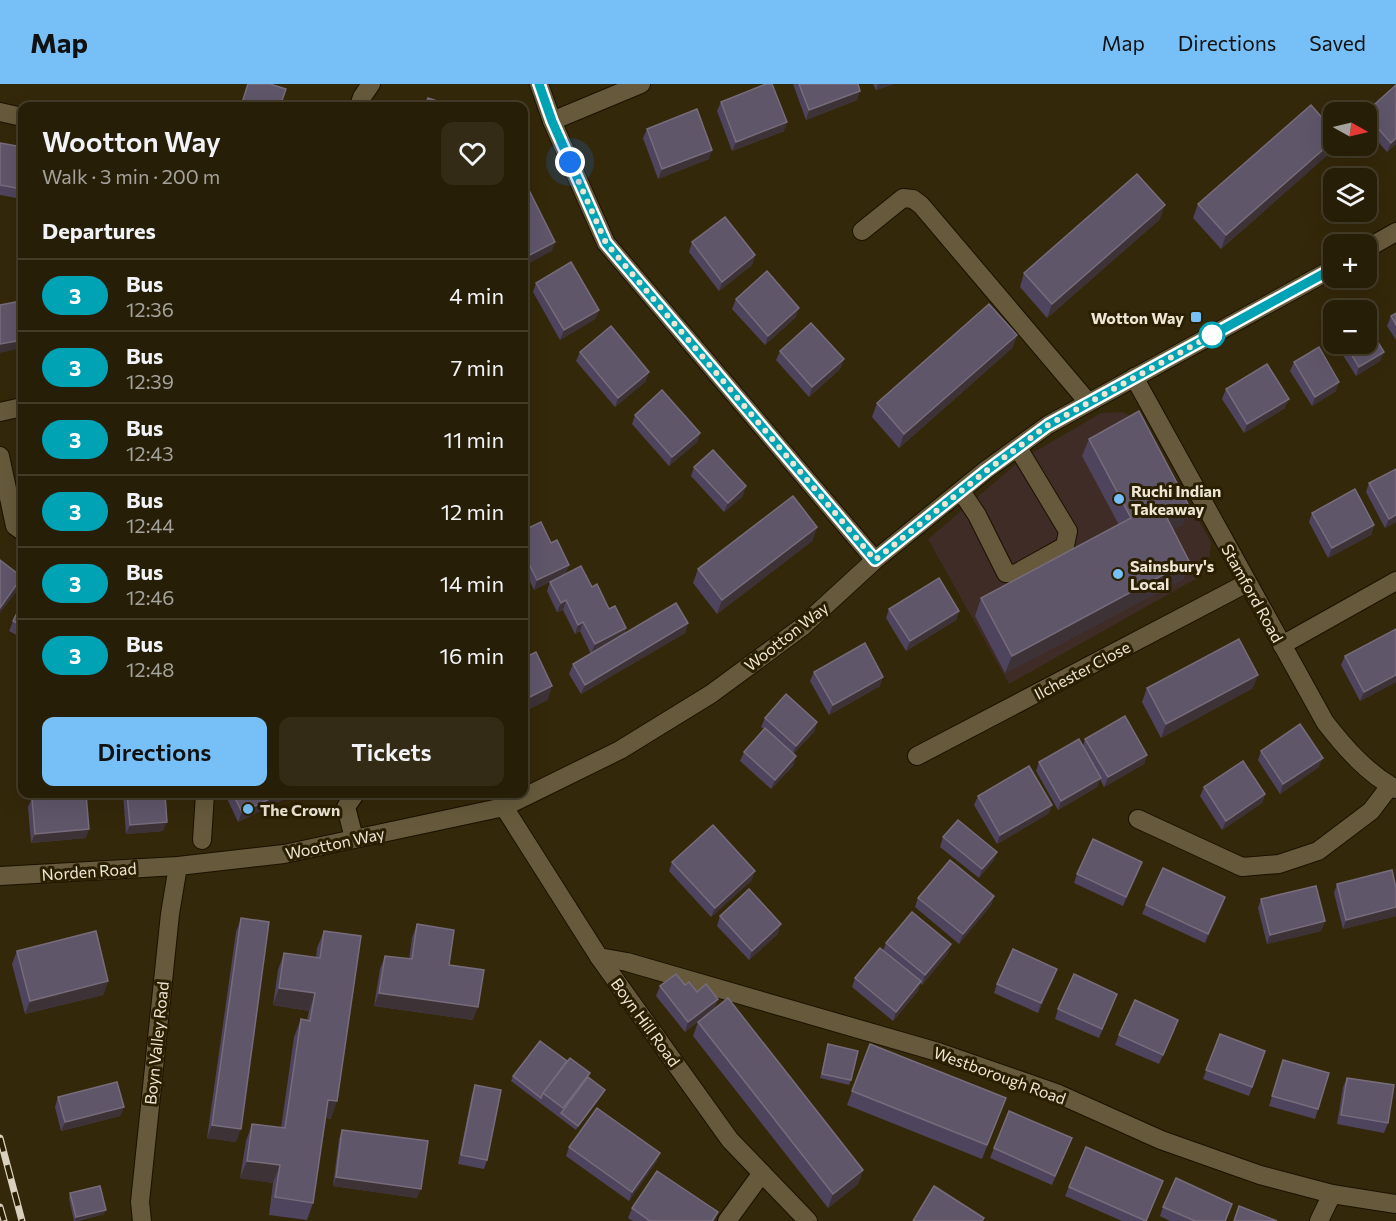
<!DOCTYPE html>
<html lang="en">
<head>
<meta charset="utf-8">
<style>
	body { margin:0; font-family:Commissioner,sans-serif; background:#332b16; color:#f1f3f6; height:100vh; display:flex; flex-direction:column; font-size:22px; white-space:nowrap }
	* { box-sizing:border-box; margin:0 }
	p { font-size:20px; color:#a4a29c }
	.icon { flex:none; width:33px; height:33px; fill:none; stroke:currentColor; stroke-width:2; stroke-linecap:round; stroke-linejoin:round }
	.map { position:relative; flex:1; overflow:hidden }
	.sheet { position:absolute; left:18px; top:18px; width:510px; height:696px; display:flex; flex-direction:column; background:#271e08; border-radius:12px; box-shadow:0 6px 24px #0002,0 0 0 2px #433c29 }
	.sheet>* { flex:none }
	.badge { padding:0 12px; border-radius:20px; font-size:21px; line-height:39px }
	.needle { width:39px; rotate:98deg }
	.tools { position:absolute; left:1323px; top:18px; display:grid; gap:12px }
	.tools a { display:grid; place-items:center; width:54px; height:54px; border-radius:12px; background:#271e08; box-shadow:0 6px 24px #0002,0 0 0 2px #433c29; font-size:30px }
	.you { position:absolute; width:30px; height:30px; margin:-15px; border:4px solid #fff; border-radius:50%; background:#1a73e8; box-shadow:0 0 0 9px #1a73e833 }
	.map>.badge { position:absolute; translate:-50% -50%; box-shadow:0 0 0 3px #fff }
	h2 { padding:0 24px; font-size:22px; line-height:54px }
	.round { display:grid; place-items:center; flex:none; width:63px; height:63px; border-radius:12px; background:#332b16 }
	.summary { display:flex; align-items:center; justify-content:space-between; height:102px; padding:0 24px }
	h1 { font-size:28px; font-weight:600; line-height:45px }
	.primary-button { display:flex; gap:12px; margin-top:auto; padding:12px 24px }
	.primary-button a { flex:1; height:69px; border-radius:12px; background:#76c0f7; color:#111; font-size:24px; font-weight:600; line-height:69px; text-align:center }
	.primary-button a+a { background:#332b16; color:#f1f3f6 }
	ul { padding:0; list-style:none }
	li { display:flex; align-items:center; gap:18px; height:72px; padding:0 24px; border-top:2px solid #433c29 }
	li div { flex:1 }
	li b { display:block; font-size:22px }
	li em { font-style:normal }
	li .badge { min-width:66px; font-weight:700; text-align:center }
	header { display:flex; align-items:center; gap:36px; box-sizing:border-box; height:84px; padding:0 30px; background:#76c0f7; color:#111 }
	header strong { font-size:28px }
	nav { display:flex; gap:33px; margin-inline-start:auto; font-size:21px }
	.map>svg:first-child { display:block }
	.commercial { fill:#3f2c26 }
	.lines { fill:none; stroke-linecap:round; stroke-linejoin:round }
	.minor-casing { stroke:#1a1100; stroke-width:20 }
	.minor { stroke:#675a3c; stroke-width:18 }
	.rail-casing { stroke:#d9d1be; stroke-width:7 }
	.rail { stroke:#2a1f01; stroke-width:4.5; stroke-dasharray:14; stroke-linecap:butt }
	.wall { fill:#4f445d }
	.shaded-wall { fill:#3d3236 }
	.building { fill:#60566a; stroke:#766c7b; stroke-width:1.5 }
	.line-casing { stroke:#fff; stroke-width:14 }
	.line { stroke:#00a3b4; stroke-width:9 }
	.walk { stroke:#eee6d5; stroke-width:6; stroke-dasharray:0 10.8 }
	.poi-dot { fill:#76c0f7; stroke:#2a1f01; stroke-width:2 }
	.stop-dot { fill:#fff; stroke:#00a3b4; stroke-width:3 }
	.labels { text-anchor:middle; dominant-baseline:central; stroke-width:6; stroke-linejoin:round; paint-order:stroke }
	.poi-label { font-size:16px; font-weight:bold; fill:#eee6d5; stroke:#2a1f01; text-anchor:start }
	.street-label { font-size:16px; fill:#eee6d5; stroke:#2a1f01 }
</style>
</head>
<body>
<header>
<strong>Map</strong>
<nav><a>Map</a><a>Directions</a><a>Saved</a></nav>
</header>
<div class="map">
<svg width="1396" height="1137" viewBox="0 0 1396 1137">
	<rect width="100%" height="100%" fill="#34280a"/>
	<polygon class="commercial" points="1123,328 1142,338 1211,458 1208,488 1009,600 928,455 1022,375 1101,329"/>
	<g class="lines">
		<g class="minor-casing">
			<g id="minor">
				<polyline points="539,0 552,37 606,159 875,476"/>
				<polyline points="359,22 362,13 371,0"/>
				<polyline points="0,28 22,33"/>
				<polyline points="552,37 641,0"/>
				<polyline points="862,147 903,114 913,115 921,121 1088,318"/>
				<polyline points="1366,165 1396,148"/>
				<path d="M 1134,293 L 1325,638 C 1345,664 1367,689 1396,705"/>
				<polyline points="0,328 22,323"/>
				<polyline points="0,372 15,442 22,447"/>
				<polyline points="961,407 977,431 1006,489 1015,490 1065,462 1068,447 1018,364"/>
				<polyline points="1282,561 1396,497"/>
				<polyline points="917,672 1247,499"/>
				<polyline points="504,723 599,873 730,1056 808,1137"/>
				<polyline points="1138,735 1242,783 1279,780 1318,767 1371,727 1390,702"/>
				<polyline points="354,754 346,723 355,710"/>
				<polyline points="202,756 205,710"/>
				<polyline points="0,792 178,782 284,770 504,723 620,666 711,610 802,543 875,476 986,386 1048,341 1334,184"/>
				<polyline points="599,873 627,878 938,968 1056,1009 1161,1056 1260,1091 1332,1110 1396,1120"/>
				<polyline points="142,1137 140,1118 170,830 178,782"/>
				<polyline points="727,1137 762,1089"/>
				<polyline points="1319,1137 1332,1110"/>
			</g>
		</g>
		<use href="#minor" class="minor"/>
		<g class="rail-casing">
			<g id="rail">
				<polyline points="0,1054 22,1137"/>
				<polyline points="0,1123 4,1137"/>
			</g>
		</g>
		<use href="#rail" class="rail"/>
	</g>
	<g class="wall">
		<polygon points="793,0 858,0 857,16 806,36"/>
		<polygon points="873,0 894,0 876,6"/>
		<polygon points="1396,1 1396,60 1387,68 1366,44 1366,28"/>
		<polygon points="721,18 784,47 732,67 717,27"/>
		<polygon points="647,45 709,75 658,95 643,54"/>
		<polygon points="0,59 22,63 22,115 0,111"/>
		<polygon points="1334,62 1335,62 1333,66 1221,165 1193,134 1198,120"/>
		<polygon points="1160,135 1047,234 1020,203 1024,189"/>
		<polygon points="692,158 755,171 752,181 719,207 689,168"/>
		<polygon points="536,199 599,226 595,235 560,256 533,208"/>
		<polygon points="736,215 796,233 765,261 732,225"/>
		<polygon points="1396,229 1396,256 1387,242 1391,232"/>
		<polygon points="1017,251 1012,264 899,364 872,333 877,319"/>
		<polygon points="1336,260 1366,260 1384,268 1380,277 1356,292"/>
		<polygon points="780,267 844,275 840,285 809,313 776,276"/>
		<polygon points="580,268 646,297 615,323 576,277"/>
		<polygon points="1294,278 1336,307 1312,322 1290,287"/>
		<polygon points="1226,305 1285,324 1244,349 1222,315"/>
		<polygon points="635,331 700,349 697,358 669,382 632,340"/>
		<polygon points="1089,355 1183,440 1173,445 1189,477 1183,495 1005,589 975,532 981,514 1119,441 1082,372"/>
		<polygon points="694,383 743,412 724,428 691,392"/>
		<polygon points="1396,385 1396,438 1385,444 1366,408 1369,399"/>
		<polygon points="1312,429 1374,441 1371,451 1328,474 1309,438"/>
		<polygon points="817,443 812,457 717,530 693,499 698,485"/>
		<polygon points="524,446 551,459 569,481 565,490 534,506 524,485"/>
		<polygon points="550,498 609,525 626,544 624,550 688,539 685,549 581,610 569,590 573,580 591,570 580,547 575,550 563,526 557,528 547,507"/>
		<polygon points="22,519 22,554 9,547 13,537"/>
		<polygon points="889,525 959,527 956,536 906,567 886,534"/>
		<polygon points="1396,545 1396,598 1360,617 1341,581 1345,572"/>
		<polygon points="814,588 880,602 829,631 810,597"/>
		<polygon points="1147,604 1253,604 1161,654 1142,618"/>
		<polygon points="765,634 817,638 814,648 793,670 796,672 793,682 771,705 740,677 744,668 764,645 761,643"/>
		<polygon points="1085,655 1147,671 1144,680 1104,703 1100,695 1097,703 1058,726 1036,687 1039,678 1083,662"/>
		<polygon points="1261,667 1319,683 1280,710 1258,676"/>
		<polygon points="1204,703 1265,710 1262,719 1222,746 1200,712"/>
		<polygon points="123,710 165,710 163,747 126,750"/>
		<polygon points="225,710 289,710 288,713 238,738"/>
		<polygon points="978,712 1052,721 1048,730 997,760 974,721"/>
		<polygon points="32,714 86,754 31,759 28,723"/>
		<polygon points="943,753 997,768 993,777 979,794 940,763"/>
		<polygon points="672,778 752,796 711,833 669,787"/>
		<polygon points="1139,787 1123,822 1074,799 1077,790"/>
		<polygon points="1337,800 1396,804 1396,832 1343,845 1334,809"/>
		<polygon points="994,812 991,821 959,860 915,823 918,814"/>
		<polygon points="1225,813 1222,823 1205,859 1142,830 1146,821"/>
		<polygon points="1261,815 1325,837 1321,847 1267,860 1258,824"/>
		<polygon points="720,832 778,850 749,876 717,842"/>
		<polygon points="241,834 236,1058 207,1054 236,848"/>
		<polygon points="417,840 449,881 473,936 374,922 380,885 385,872 409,875 412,854"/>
		<polygon points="324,847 331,1035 326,1034 313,1119 307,1136 269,1131 273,1099 240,1094 246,1057 252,1040 281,1044 294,953 301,935 307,936 309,927 273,921 278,886 284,869 316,874 317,864"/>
		<polygon points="886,859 948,869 922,901 920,899 918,907 893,937 852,903 855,894 883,867"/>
		<polygon points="17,867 108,897 103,911 25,930 12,880"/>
		<polygon points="1054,894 1038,929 994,909 997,900"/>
		<polygon points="685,901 697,908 718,915 714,925 685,948 656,912 660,902"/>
		<polygon points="1114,919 1099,954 1055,935 1058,925"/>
		<polygon points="698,938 863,1086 858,1100 828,1124 693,952"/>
		<polygon points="1175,945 1159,980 1115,961 1119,951"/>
		<polygon points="1220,950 1265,967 1249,1012 1203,995"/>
		<polygon points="828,960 851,996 849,1001 820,994"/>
		<polygon points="1283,976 1318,1025 1315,1035 1269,1022"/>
		<polygon points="513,992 588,993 603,1010 576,1046 511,997"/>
		<polygon points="1347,994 1388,1039 1384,1049 1337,1040 1343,1003"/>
		<polygon points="475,1001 487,1076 484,1085 458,1080 472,1010"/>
		<polygon points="852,1007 1006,1014 982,1075 847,1021"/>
		<polygon points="58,1013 124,1023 120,1032 61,1047 55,1023"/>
		<polygon points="342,1046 417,1114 333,1102 339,1055"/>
		<polygon points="1072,1054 1052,1101 990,1074 994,1064"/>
		<polygon points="569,1063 660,1069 656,1078 629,1117 566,1072"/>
		<polygon points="1163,1097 1146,1137 1122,1137 1065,1112 1069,1103"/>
		<polygon points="70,1109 104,1130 78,1137 74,1137 69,1114"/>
		<polygon points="1232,1120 1226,1137 1170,1137 1160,1132 1163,1123"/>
		<polygon points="632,1124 718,1128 714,1137 633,1137 628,1134"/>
	</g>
	<g class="shaded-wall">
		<polygon points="878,0 894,0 876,6"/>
		<polygon points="860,7 857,16 806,36 809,26"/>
		<polygon points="787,38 784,47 732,67 736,58"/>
		<polygon points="1396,54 1396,60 1387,68 1391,59"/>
		<polygon points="1334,56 1334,62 1335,62 1333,66 1221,165 1226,151"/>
		<polygon points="712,66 709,75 658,95 662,85"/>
		<polygon points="1165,121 1160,135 1047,234 1052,220"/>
		<polygon points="555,158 552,167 524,182 524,174"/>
		<polygon points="755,171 752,181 719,207 722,198"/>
		<polygon points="799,224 796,233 765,261 768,252"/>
		<polygon points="599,226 595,235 560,256 564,246"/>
		<polygon points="1017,251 1012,264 899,364 904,350"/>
		<polygon points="22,256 22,264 0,269 0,260"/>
		<polygon points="1384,268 1380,277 1356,292 1359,283"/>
		<polygon points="844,275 840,285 809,313 812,303"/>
		<polygon points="649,288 646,297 615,323 618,314"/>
		<polygon points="1339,298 1336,307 1312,322 1315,313"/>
		<polygon points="1289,315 1285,324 1244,349 1247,340"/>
		<polygon points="700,349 697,358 669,382 672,373"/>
		<polygon points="746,402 743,412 724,428 728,419"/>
		<polygon points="1189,422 1183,440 1160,452 1167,434"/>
		<polygon points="1396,431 1396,438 1385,444 1389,435"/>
		<polygon points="1374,441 1371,451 1328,474 1332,464"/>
		<polygon points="817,443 812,457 717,530 722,516"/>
		<polygon points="1189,477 1183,495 1005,589 1012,572"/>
		<polygon points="569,481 565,490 534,506 537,496"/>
		<polygon points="22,494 20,503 0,529 0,524"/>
		<polygon points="566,516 563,526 557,528 561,519"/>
		<polygon points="959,527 956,536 906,567 910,557"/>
		<polygon points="583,538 580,547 575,550 578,541"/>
		<polygon points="688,539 685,549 581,610 585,601"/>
		<polygon points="626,544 623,553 591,570 595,560"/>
		<polygon points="1258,591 1253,604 1161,654 1166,640"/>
		<polygon points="1396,591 1396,598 1360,617 1364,608"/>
		<polygon points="883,593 880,602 829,631 833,621"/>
		<polygon points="552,602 548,616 524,628 524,616"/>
		<polygon points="817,638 814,648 792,671 796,662"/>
		<polygon points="1147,671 1144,680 1104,703 1108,693"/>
		<polygon points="796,672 793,682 771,705 775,696"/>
		<polygon points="1323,674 1319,683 1280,710 1283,700"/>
		<polygon points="1101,694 1097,703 1058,726 1061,717"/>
		<polygon points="280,710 289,710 288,713 238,738 242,728"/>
		<polygon points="1265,710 1262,719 1222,746 1226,737"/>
		<polygon points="1052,721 1048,730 997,760 1000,751"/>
		<polygon points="167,738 163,747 126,750 130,741"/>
		<polygon points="89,745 86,754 31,759 35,750"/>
		<polygon points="997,768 993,777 979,794 982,785"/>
		<polygon points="1142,778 1139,787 1123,822 1126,813"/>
		<polygon points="755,787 752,796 711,833 715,824"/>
		<polygon points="994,812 991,821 959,860 963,850"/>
		<polygon points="1225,813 1222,823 1205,859 1208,850"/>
		<polygon points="1396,823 1396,832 1343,845 1346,836"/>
		<polygon points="1325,837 1321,847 1267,860 1270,851"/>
		<polygon points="781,840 778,850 749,876 752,867"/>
		<polygon points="951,860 948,869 922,901 925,891"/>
		<polygon points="1057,885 1054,894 1038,929 1041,919"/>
		<polygon points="108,897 103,911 25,930 30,917"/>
		<polygon points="921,897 918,907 893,937 896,928"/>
		<polygon points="279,904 315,909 309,927 273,921"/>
		<polygon points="379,909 478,923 473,936 374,922"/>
		<polygon points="718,915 714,925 685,948 688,938"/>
		<polygon points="590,989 586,998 561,1029 559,1034 563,1024"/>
		<polygon points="605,1006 603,1010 576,1046 578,1042"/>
		<polygon points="328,1016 337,1017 331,1035 322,1033"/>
		<polygon points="124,1023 120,1032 61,1047 65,1038"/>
		<polygon points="212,1041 241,1045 236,1058 207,1054"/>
		<polygon points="660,1069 656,1078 629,1117 632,1108"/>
		<polygon points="247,1077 280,1081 273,1099 240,1094"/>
		<polygon points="863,1086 858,1100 828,1124 833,1110"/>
		<polygon points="336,1093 421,1105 417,1114 333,1102"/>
		<polygon points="106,1126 104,1130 75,1137 76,1133"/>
	</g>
	<g class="building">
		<polygon points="248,0 270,0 286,5 280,22 241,22"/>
		<polygon points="766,0 772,0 787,38 736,58 721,18"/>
		<polygon points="799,0 858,0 860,7 809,26"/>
		<polygon points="1396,1 1396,54 1391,59 1366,31 1366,28"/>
		<polygon points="428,14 452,22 425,22"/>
		<polygon points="1311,21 1334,47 1334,56 1226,151 1198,120"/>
		<polygon points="697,25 712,66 662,85 647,45"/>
		<polygon points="0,59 22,63 22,105 0,101"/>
		<polygon points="1137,90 1165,121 1052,220 1024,189"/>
		<polygon points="530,108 555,158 524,174 524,111"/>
		<polygon points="725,133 755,171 722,198 692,158"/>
		<polygon points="571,178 599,226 564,246 536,199"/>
		<polygon points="767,187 799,224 768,252 736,215"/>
		<polygon points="21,217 22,222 22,256 0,260 0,221"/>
		<polygon points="989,220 1017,251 904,350 877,319"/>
		<polygon points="1396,229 1396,241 1391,232"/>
		<polygon points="811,239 844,275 812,303 780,267"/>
		<polygon points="1366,239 1384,268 1359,283 1345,260 1366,260"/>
		<polygon points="611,242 649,288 618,314 580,268"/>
		<polygon points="1319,263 1339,298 1315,313 1294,278"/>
		<polygon points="1267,280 1289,315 1247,340 1226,305"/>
		<polygon points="662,306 700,349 672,373 635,331"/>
		<polygon points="1139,327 1189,422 1167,434 1189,477 1012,572 981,514 1131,434 1089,355"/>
		<polygon points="713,366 746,402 728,419 694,383"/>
		<polygon points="1396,385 1396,431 1389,435 1369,399"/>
		<polygon points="1355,405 1374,441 1332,464 1312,429"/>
		<polygon points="793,412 817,443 722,516 698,485"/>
		<polygon points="541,438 551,459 557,456 569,481 537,496 525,472 524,473 524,446"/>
		<polygon points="0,476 22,493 0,524"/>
		<polygon points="581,482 592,503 597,500 609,525 615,522 626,544 595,560 583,538 578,541 566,516 561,519 550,498"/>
		<polygon points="939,494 959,527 910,557 889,525"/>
		<polygon points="22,519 22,542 13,537"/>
		<polygon points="676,519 688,539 585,601 573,580"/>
		<polygon points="1396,545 1396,591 1364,608 1345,572"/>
		<polygon points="1239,555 1258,591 1166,640 1147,604"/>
		<polygon points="865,559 883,593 833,621 814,588"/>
		<polygon points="536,568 552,602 524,616 524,574"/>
		<polygon points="786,610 817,638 796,662 765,634"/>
		<polygon points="1125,632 1147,671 1108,693 1085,655"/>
		<polygon points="1300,640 1323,674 1283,700 1261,667"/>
		<polygon points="765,644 796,672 775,696 744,668"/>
		<polygon points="1079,655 1101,694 1061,717 1039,678"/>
		<polygon points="1243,677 1265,710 1226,737 1204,703"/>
		<polygon points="1029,682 1052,721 1000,751 978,712"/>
		<polygon points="86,710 89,745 35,750 32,714"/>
		<polygon points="127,710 165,710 167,738 130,741"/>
		<polygon points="233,710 280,710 242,728"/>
		<polygon points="958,736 997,768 982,785 943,753"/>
		<polygon points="713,741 755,787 715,824 672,778"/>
		<polygon points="1093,755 1142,778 1126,813 1077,790"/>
		<polygon points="950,776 994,812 963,850 918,814"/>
		<polygon points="1163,784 1225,813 1208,850 1146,821"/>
		<polygon points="1392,786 1396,804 1396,823 1346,836 1337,800"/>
		<polygon points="1316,802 1325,837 1270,851 1261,815"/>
		<polygon points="749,805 781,840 752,867 720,832"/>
		<polygon points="912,828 951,860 925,891 886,859"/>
		<polygon points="241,834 269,838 241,1045 212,1041"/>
		<polygon points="417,840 454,846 449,881 484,886 478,923 379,909 385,872 412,875"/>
		<polygon points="96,847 108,897 30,917 17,867"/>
		<polygon points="324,847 361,852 337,1017 328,1016 313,1119 275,1113 280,1081 247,1077 252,1040 285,1044 301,935 310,937 315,909 279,904 284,869 320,874"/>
		<polygon points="880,864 921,897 896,928 855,894"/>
		<polygon points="1013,865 1057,885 1041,919 997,900"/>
		<polygon points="676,890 685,901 689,898 697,908 706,900 718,915 688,938 660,902"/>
		<polygon points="1074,890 1117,910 1102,945 1058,925"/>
		<polygon points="728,914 863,1086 833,1110 698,938"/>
		<polygon points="1135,916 1178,936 1163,971 1119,951"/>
		<polygon points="1220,950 1265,967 1252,1003 1206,986"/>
		<polygon points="540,957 567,977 543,1009 541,1014 513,992"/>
		<polygon points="828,960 858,967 851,996 822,990"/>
		<polygon points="870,960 1006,1014 987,1061 852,1007"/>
		<polygon points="570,974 590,989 563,1024 543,1009"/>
		<polygon points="1283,976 1329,989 1318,1025 1272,1012"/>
		<polygon points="588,993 605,1006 578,1042 561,1029"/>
		<polygon points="1347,994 1394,1001 1388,1039 1341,1031"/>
		<polygon points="117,998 124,1023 65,1038 58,1013"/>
		<polygon points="475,1001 501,1006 487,1076 461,1071"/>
		<polygon points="597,1024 660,1069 632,1108 569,1063"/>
		<polygon points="1009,1027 1072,1054 1055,1092 994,1064"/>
		<polygon points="342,1046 428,1057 421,1105 336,1093"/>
		<polygon points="1086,1063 1163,1097 1146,1137 1069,1103"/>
		<polygon points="657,1087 718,1128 712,1137 650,1137 632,1124"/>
		<polygon points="1176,1094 1232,1120 1225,1137 1195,1137 1163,1123"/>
		<polygon points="100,1102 106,1126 76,1133 70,1109"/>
		<polygon points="934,1102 984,1134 982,1137 913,1137"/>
		<polygon points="1239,1122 1277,1137 1234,1137"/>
	</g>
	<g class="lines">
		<g class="line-casing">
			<polyline id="line" points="539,0 552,37 606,159 875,476 986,387 1048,341 1334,184"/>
		</g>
		<use href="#line" class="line"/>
		<polyline class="walk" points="570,78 606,159 875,476 986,387 1048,341 1212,251"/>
	</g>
	<g class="poi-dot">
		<rect x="1190" y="227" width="12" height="12" rx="3"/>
		<circle cx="1119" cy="415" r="6"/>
		<circle cx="1118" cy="490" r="6"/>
		<circle cx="248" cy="725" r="6"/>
	</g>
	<circle class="stop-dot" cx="1212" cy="251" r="12"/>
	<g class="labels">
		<g class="poi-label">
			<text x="1184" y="233" text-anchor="end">Wotton Way</text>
			<text x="1131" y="406">Ruchi Indian<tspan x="1131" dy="18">Takeaway</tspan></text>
			<text x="1130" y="481">Sainsbury's<tspan x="1130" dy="18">Local</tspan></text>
			<text x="260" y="725">The Crown</text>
		</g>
		<g class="street-label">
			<text transform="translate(1253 509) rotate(61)">Stamford Road</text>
			<text transform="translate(786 552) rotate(-38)">Wootton Way</text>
			<text transform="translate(1082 586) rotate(-28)">Ilchester Close</text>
			<text transform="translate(335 759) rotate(-12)">Wootton Way</text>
			<text transform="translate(89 787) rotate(-4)">Norden Road</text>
			<text transform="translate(646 938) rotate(54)">Boyn Hill Road</text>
			<text transform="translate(156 959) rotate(-84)">Boyn Valley Road</text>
			<text transform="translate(1000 991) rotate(20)">Westborough Road</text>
		</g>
	</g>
</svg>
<div class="tools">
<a><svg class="needle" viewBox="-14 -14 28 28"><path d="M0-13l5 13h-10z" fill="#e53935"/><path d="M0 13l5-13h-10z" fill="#a4a29c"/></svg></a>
<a><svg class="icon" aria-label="layers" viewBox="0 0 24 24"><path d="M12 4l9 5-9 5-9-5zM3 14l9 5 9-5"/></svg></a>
<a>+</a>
<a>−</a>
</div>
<div class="you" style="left:570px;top:78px"></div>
<section class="sheet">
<div class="summary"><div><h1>Wootton Way</h1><p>Walk · 3 min · 200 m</p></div><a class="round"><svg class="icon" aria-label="heart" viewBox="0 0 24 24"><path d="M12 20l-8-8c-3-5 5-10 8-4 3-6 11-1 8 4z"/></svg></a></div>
<h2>Departures</h2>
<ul>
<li><span class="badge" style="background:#00a3b4;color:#fff">3</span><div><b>Bus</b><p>12:36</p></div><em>4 min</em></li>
<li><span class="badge" style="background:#00a3b4;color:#fff">3</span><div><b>Bus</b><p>12:39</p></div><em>7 min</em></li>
<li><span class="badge" style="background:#00a3b4;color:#fff">3</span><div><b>Bus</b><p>12:43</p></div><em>11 min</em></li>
<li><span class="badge" style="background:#00a3b4;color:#fff">3</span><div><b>Bus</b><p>12:44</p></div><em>12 min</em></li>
<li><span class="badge" style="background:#00a3b4;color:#fff">3</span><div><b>Bus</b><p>12:46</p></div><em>14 min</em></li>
<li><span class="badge" style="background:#00a3b4;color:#fff">3</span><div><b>Bus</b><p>12:48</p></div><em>16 min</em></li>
</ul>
<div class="primary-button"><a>Directions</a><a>Tickets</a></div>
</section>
</div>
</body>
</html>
